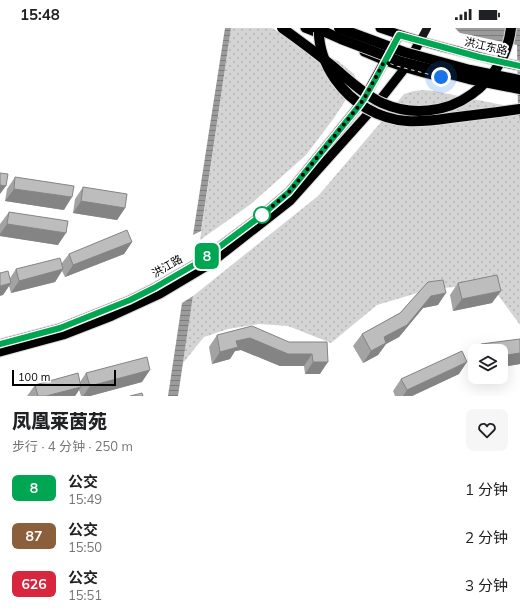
<!DOCTYPE html>
<html lang="zh">
<head>
<meta charset="utf-8">
<style>
	body { margin:0; font-family:Mulish,"Noto Sans SC",sans-serif; background:#f6f6f6; color:#202124; height:100vh; display:flex; flex-direction:column; font-size:15px; white-space:nowrap }
	* { box-sizing:border-box; margin:0 }
	p { font-size:13px; color:#757577 }
	.icon { flex:none; width:22px; height:22px; fill:none; stroke:currentColor; stroke-width:2; stroke-linecap:round; stroke-linejoin:round }
	.map { position:relative; height:368px; overflow:hidden }
	.sheet { display:flex; flex-direction:column; background:#fff; flex:1 }
	.sheet>* { flex:none }
	.badge { padding:0 8px; border-radius:6px; font-size:14px; line-height:26px }
	.buttons { position:absolute; left:468px; top:316px; display:grid; gap:8px }
	.buttons a { display:grid; place-items:center; width:40px; height:40px; border-radius:8px; background:#fff; box-shadow:0 4px 16px #0002; font-size:20px }
	.scale { position:absolute; left:12px; bottom:10px; width:104px; box-sizing:border-box; padding-left:4px; border:2px solid #000; border-top:0; font-size:11px; line-height:14px; white-space:nowrap; color:#000; -webkit-text-stroke:3px #fff; paint-order:stroke }
	.you { position:absolute; width:20px; height:20px; margin:-10px; border:3px solid #fff; border-radius:50%; background:#1a73e8; box-shadow:0 0 0 6px #1a73e833 }
	.map>.badge { position:absolute; translate:-50% -50%; box-shadow:0 0 0 2px #fff }
	.round { display:grid; place-items:center; flex:none; width:42px; height:42px; border-radius:8px; background:#f6f6f6 }
	.headline { display:flex; align-items:center; justify-content:space-between; height:68px; padding:0 12px }
	h1 { font-size:19px; font-weight:800; line-height:30px }
	ul { padding:0; list-style:none }
	li { display:flex; align-items:center; gap:12px; height:48px; padding:0 12px }
	li div { flex:1 }
	li b { display:block; font-size:15px }
	li em { font-style:normal }
	li .badge { min-width:44px; font-weight:700; text-align:center }
	.status { display:flex; justify-content:space-between; align-items:center; height:28px; padding:0 20px; background:#fff; direction:ltr }
	.status svg { height:11px; fill:currentColor }
	.map>svg:first-child { display:block }
	.grass { fill:url(#grass-dots) }
	.water { fill:url(#water-rules) }
	.lines { fill:none; stroke-linecap:round; stroke-linejoin:round }
	.primary-casing { stroke:#dbdbdb; stroke-width:11 }
	.highway-casing { stroke:#dbdbdb; stroke-width:12 }
	.secondary { stroke:#1a1a1a; stroke-width:8 }
	.primary { stroke:#000; stroke-width:9 }
	.highway { stroke:#000; stroke-width:10 }
	.highway-bridge-casing { stroke:#dbdbdb; stroke-width:12; stroke-linecap:butt }
	.highway-bridge { stroke:#000; stroke-width:10 }
	.wall { fill:#a3a3a3 }
	.shaded-wall { fill:#848484 }
	.building { fill:#bdbdbd; stroke:#848484 }
	.line-casing { stroke:#fff; stroke-width:9 }
	.line { stroke:#00a651; stroke-width:6 }
	.walk { stroke:#000; stroke-width:4; stroke-dasharray:0 7.2 }
	.stop-dot { fill:#fff; stroke:#00a651; stroke-width:2 }
	.labels { text-anchor:middle; dominant-baseline:central; stroke-width:4; stroke-linejoin:round; paint-order:stroke }
	.street-label { font-size:11px; fill:#000; stroke:#fff }
</style>
</head>
<body>
<div class="status"><b>15:48</b><svg viewBox="0 0 49 12"><path d="M0 12V9h3v3zM5 12V6h3v6zM10 12V3h3v9zM15 12V0h3v12zM26 1h20v11H26zM47 4h2v5h-2z"/></svg></div>
<div class="map">
<svg width="520" height="368" viewBox="0 0 520 368">
	<defs>
		<pattern id="grass-dots" width="8" height="8" patternUnits="userSpaceOnUse"><rect width="8" height="8" fill="#d4d4d4"/><path d="M2 2h.1M6 6h.1" fill="none" stroke="#b4b4b4" stroke-width="1.8" stroke-linecap="round"/></pattern>
		<pattern id="water-rules" width="6" height="5" patternUnits="userSpaceOnUse"><rect width="6" height="5" fill="#9b9b9b"/><path d="M0 2.5h6" fill="none" stroke="#7c7c7c"/></pattern>
	</defs>
	<rect width="100%" height="100%" fill="#fff"/>
	<g class="grass">
		<polygon points="231,0 272,0 293,13 338,33 354,46 356,51 356,56 334,90 306,127 251,176 200,212"/>
		<polygon points="423,62 434,63 518,80 520,94 520,297 490,256 431,261 377,277 331,315 288,298 259,296 228,301 204,309 183,335 193,268 318,168 387,87 404,66 414,63"/>
	</g>
	<g class="water">
		<polygon points="225,0 231,0 201,203 193,207"/>
		<polygon points="455,0 520,0 520,94 518,80 517,17 460,5"/>
		<polygon points="193,268 178,368 168,368 182,275"/>
	</g>
	<g class="lines">
		<g class="primary-casing">
			<g id="primary">
				<polyline points="305,0 323,7"/>
				<path d="M 380,0 C 408,10 437,18 466,25 C 484,30 502,35 520,38"/>
				<path d="M 364,24 C 390,36 417,44 445,50"/>
				<polyline points="0,316 60,300 130,272 154,260 199,234 262,187 289,164 354,84 364,71 399,7"/>
				<polyline points="0,324 63,307 112,288 160,266 207,238 290,173 376,77 405,40 420,13"/>
			</g>
		</g>
		<g class="highway-casing">
			<polyline id="highway" points="498,84 520,81"/>
		</g>
		<polyline class="secondary" points="420,13 427,0"/>
		<use href="#primary" class="primary"/>
		<use href="#highway" class="highway"/>
		<g class="highway-bridge-casing">
			<g id="highway-bridge">
				<path d="M 282,0 C 299,12 315,24 331,37 C 347,50 363,66 382,75 C 411,88 446,85 472,66 C 493,51 508,27 511,0"/>
				<polyline points="316,0 341,11 399,33 469,51 520,61"/>
				<path d="M 319,0 C 318,18 325,37 335,51 C 352,75 378,91 407,93 C 421,94 436,92 450,90 C 466,88 482,86 498,84"/>
				<polyline points="339,0 404,24 470,42 520,52"/>
			</g>
		</g>
		<use href="#highway-bridge" class="highway-bridge"/>
	</g>
	<g class="wall">
		<polygon points="15,149 64,182 5,173 7,161"/>
		<polygon points="83,159 125,180 117,192 73,185 75,171"/>
		<polygon points="9,184 58,217 0,208 0,196"/>
		<polygon points="132,214 124,226 65,249 62,243 55,254 11,265 9,258 3,267 10,250 16,241 62,235 69,226"/>
		<polygon points="428,254 438,277 423,280 399,309 386,316 378,327 363,335 353,318 362,306 400,285"/>
		<polygon points="458,255 492,275 453,283 450,267"/>
		<polygon points="217,307 289,314 327,314 320,346 305,346 304,338 280,338 241,322 235,323 230,331 212,336 209,319"/>
		<polygon points="520,311 520,336 501,339 501,323 476,323 481,316"/>
		<polygon points="475,324 475,342 474,342 472,328"/>
		<polygon points="86,345 142,354 90,368 81,368 79,362 75,368 27,368 35,357 80,354"/>
		<polygon points="459,346 412,368 395,368 393,363 401,351"/>
	</g>
	<g class="shaded-wall">
		<polygon points="0,157 6,158 0,166"/>
		<polygon points="14,161 72,169 64,182 5,173"/>
		<polygon points="81,173 125,180 117,192 73,185"/>
		<polygon points="7,196 66,205 58,217 0,208 0,206"/>
		<polygon points="132,214 124,226 65,249 73,237"/>
		<polygon points="63,241 55,254 11,265 19,253"/>
		<polygon points="11,255 3,267 0,268 0,258"/>
		<polygon points="501,263 492,275 453,283 462,271"/>
		<polygon points="446,265 438,277 423,280 399,309 386,316 378,327 363,335 371,323 384,309 431,268"/>
		<polygon points="250,310 312,326 304,338 280,338 241,322 235,323 230,331 212,336 220,324 236,313"/>
		<polygon points="520,325 520,336 501,339 501,328"/>
		<polygon points="313,334 328,334 320,346 305,346"/>
		<polygon points="467,334 459,346 412,368 403,368 407,362"/>
		<polygon points="150,342 142,354 90,368 83,368 90,358"/>
		<polygon points="81,359 75,368 46,368"/>
	</g>
	<g class="building">
		<polygon points="0,145 8,146 6,158 0,157"/>
		<polygon points="15,149 74,158 72,169 14,161"/>
		<polygon points="83,159 127,166 125,180 81,173"/>
		<polygon points="9,184 68,193 66,205 7,196"/>
		<polygon points="127,202 132,214 73,237 69,226"/>
		<polygon points="60,230 63,241 19,253 16,241"/>
		<polygon points="8,243 11,255 0,258 0,245"/>
		<polygon points="497,247 501,263 462,271 458,255"/>
		<polygon points="443,252 446,265 431,268 407,297 384,309 386,315 371,323 362,306 400,285 428,254"/>
		<polygon points="252,298 289,314 327,314 328,334 313,334 312,326 288,326 250,310 236,313 238,319 220,324 217,307"/>
		<polygon points="520,311 520,325 501,328 501,323 482,323 481,316"/>
		<polygon points="462,323 467,334 407,362 401,351"/>
		<polygon points="147,329 150,342 90,358 86,345"/>
		<polygon points="78,345 81,359 46,368 38,368 35,357"/>
		<polygon points="142,365 143,368 130,368"/>
	</g>
	<g class="lines">
		<g class="line-casing">
			<polyline id="line" points="0,316 60,300 130,272 154,260 199,234 262,187 289,164 359,78 364,71 375,52 399,7 479,29 520,38"/>
		</g>
		<use href="#line" class="line"/>
		<polyline class="walk" points="262,187 289,164 354,84 364,71 384,34 441,49"/>
	</g>
	<circle class="stop-dot" cx="262" cy="187" r="8"/>
	<g class="labels">
		<g class="street-label">
			<text transform="translate(486 18) rotate(13)">洪江东路</text>
			<text transform="translate(167 238) rotate(-30)">洪江路</text>
		</g>
	</g>
</svg>
<div class="buttons">
<a><svg class="icon" aria-label="layers" viewBox="0 0 24 24"><path d="M12 4l9 5-9 5-9-5zM3 14l9 5 9-5"/></svg></a>
</div>
<div class="scale">100 m</div>
<div class="you" style="left:441px;top:49px"></div>
<b class="badge" style="left:207px;top:228px;background:#00a651;color:#fff">8</b>
</div>
<section class="sheet">
<div class="headline"><div><h1>凤凰莱茵苑</h1><p>步行 · 4 分钟 · 250 m</p></div><a class="round"><svg class="icon" aria-label="heart" viewBox="0 0 24 24"><path d="M12 20l-8-8c-3-5 5-10 8-4 3-6 11-1 8 4z"/></svg></a></div>
<ul>
<li><span class="badge" style="background:#00a651;color:#fff">8</span><div><b>公交</b><p>15:49</p></div><em>1 分钟</em></li>
<li><span class="badge" style="background:#8b5e3c;color:#fff">87</span><div><b>公交</b><p>15:50</p></div><em>2 分钟</em></li>
<li><span class="badge" style="background:#d7263d;color:#fff">626</span><div><b>公交</b><p>15:51</p></div><em>3 分钟</em></li>
</ul>
</section>
</body>
</html>
